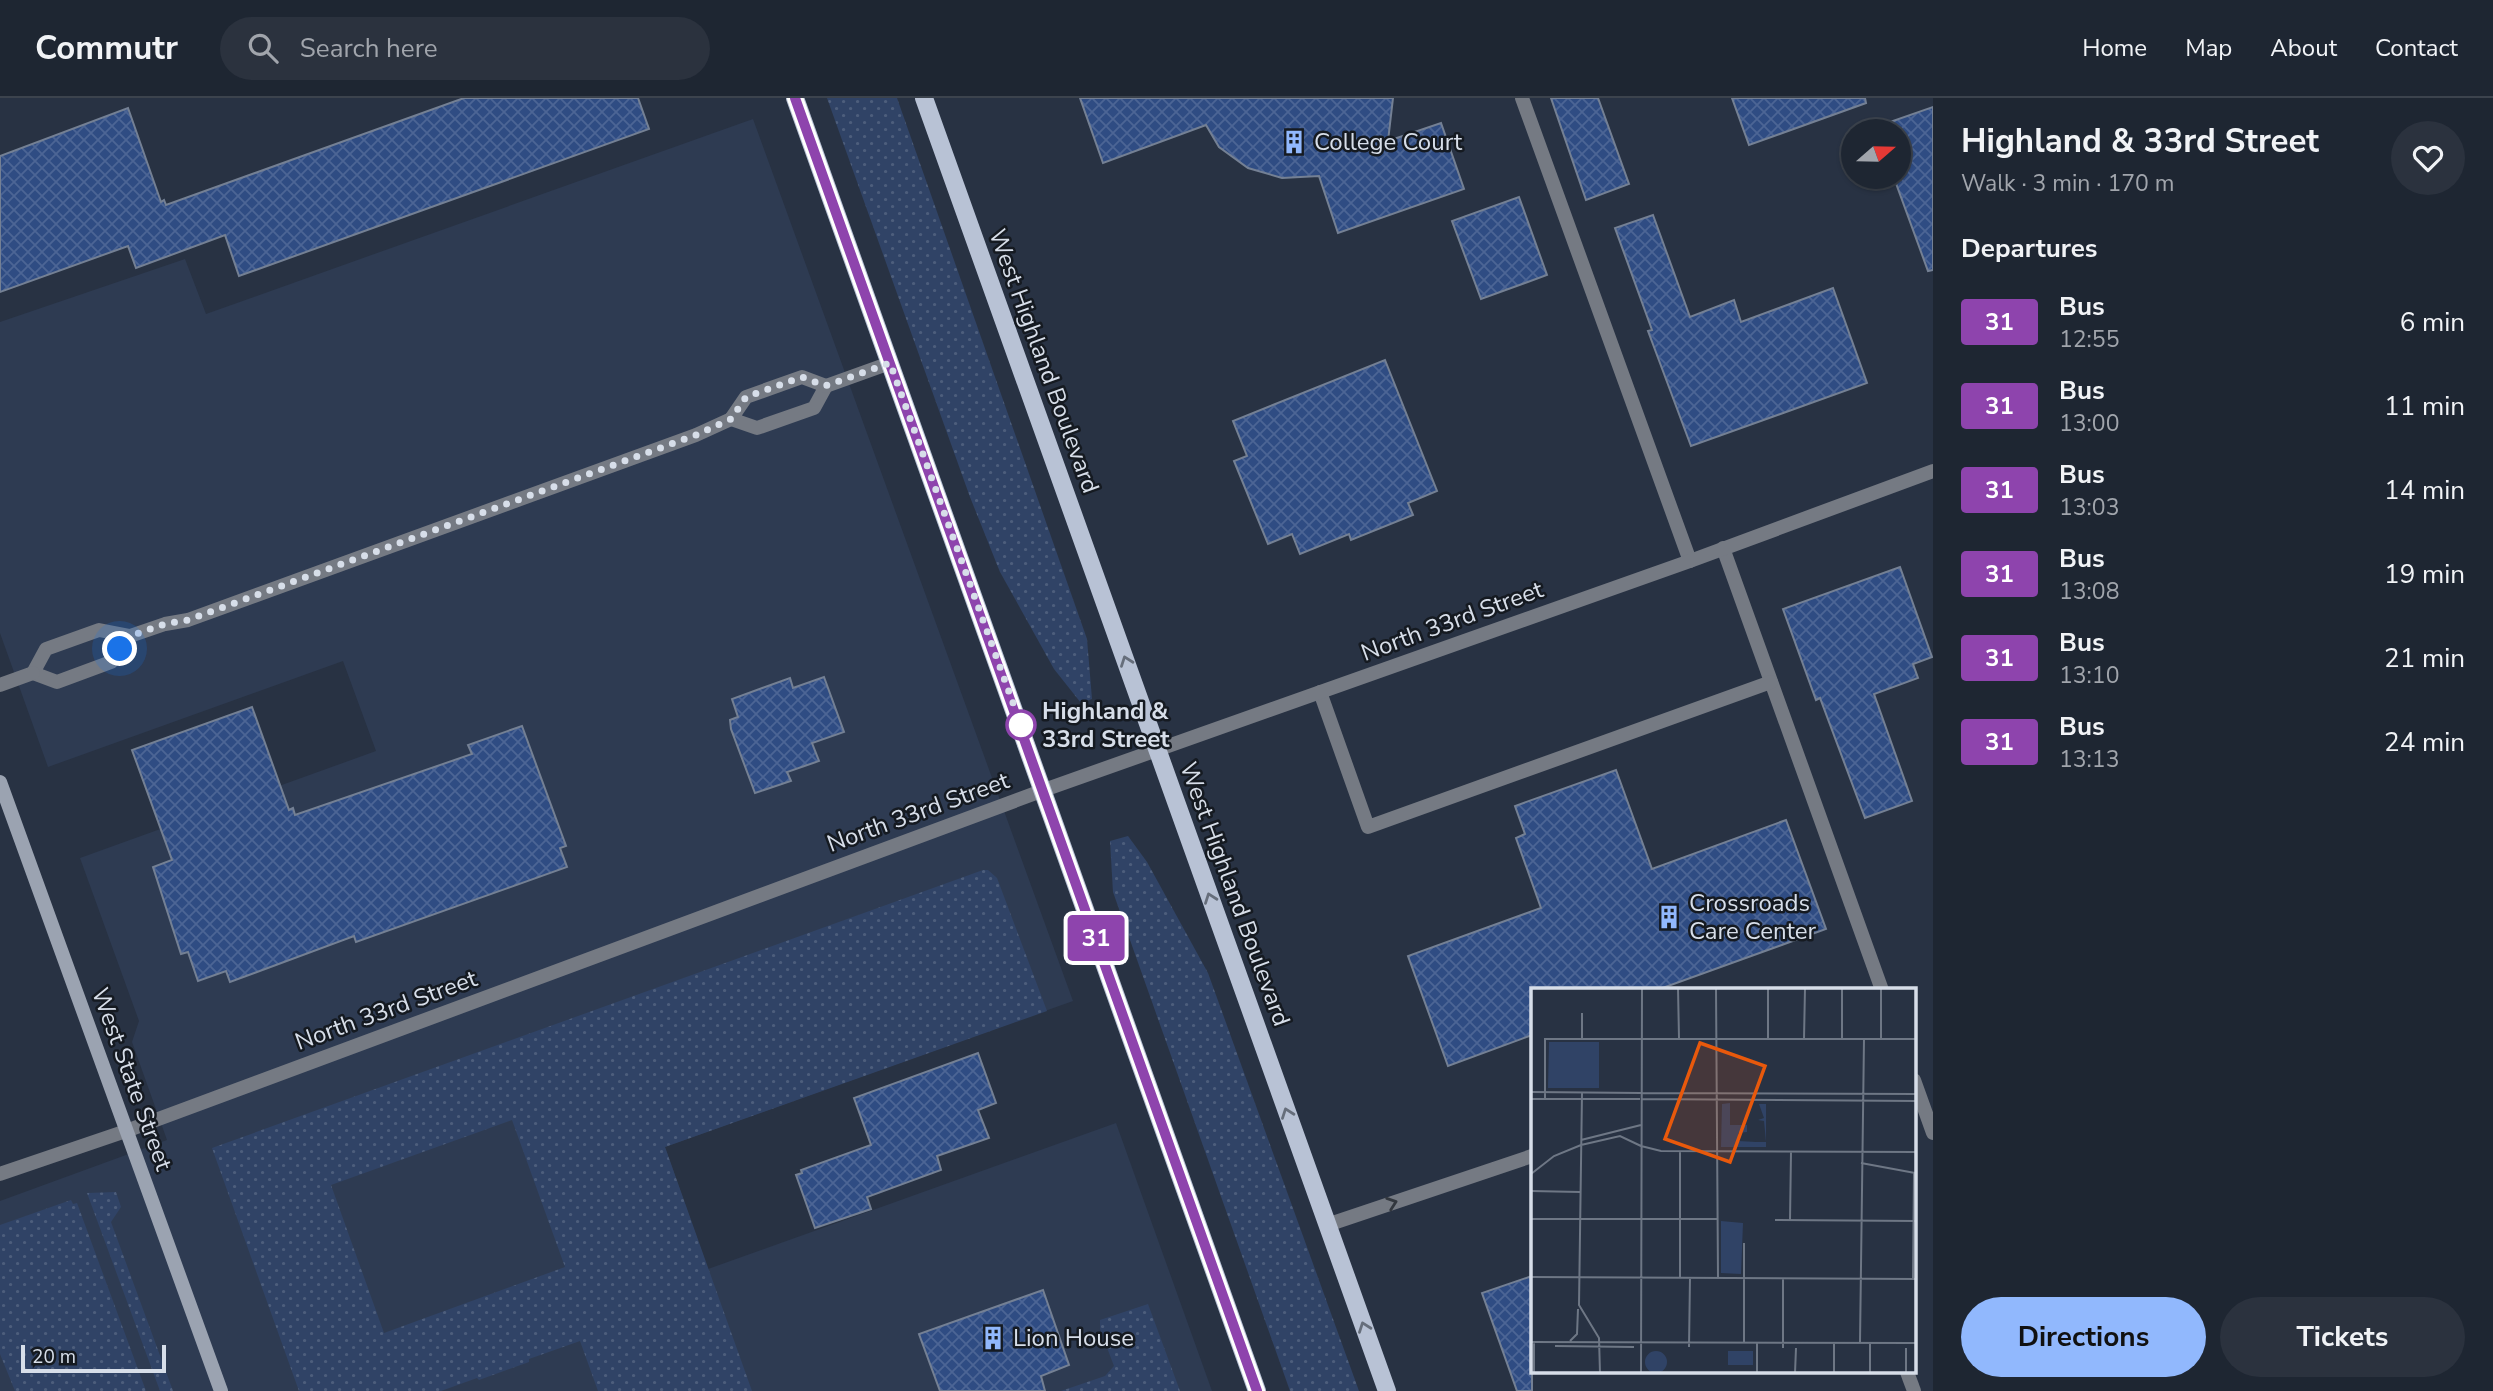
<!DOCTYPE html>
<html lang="en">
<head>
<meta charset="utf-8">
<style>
	body { margin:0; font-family:"Nunito Sans",sans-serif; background:#2b323e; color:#f1f3f6; height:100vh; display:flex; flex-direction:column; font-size:26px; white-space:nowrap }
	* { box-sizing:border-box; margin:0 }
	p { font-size:23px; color:#a1a5ac }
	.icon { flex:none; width:38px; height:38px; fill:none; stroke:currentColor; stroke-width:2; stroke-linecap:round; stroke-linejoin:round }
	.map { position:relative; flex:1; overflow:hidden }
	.drawer { display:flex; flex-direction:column; background:#1e2632; width:560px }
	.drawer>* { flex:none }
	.badge { padding:0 14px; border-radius:5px; font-size:24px; line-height:46px }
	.needle { width:46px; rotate:70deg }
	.fabs { position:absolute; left:1841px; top:21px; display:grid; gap:14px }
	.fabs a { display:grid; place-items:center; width:70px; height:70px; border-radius:50%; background:#1e2632; box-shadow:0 2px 5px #0004,0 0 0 2px #3c434d; font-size:35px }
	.scale { position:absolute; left:21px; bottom:18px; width:145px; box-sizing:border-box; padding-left:7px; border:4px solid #d7dee9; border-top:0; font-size:19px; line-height:24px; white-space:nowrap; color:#d7dee9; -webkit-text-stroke:5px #151a21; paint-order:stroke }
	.you { position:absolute; width:35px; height:35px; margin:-18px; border:5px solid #fff; border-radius:50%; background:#1a73e8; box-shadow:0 0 0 10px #1a73e833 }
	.map>.badge { position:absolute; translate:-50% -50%; box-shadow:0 0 0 4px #fff }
	h2 { padding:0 28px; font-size:26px; line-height:63px }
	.round { display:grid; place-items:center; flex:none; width:74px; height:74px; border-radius:37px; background:#2b323e }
	.head { display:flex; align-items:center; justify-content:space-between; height:119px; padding:0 28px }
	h1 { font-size:33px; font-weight:700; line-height:52px }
	.primary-button { display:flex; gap:14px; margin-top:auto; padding:14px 28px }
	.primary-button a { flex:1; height:80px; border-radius:42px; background:#91b8fd; color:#111; font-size:28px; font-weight:700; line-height:80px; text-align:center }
	.primary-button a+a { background:#2b323e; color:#f1f3f6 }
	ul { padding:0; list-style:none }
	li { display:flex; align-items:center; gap:21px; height:84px; padding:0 28px }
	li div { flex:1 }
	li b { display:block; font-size:26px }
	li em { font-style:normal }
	li .badge { min-width:77px; font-weight:700; text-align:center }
	header { display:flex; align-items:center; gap:42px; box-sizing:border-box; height:98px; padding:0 35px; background:#1e2632; border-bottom:2px solid #3c434d }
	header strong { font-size:33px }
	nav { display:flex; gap:38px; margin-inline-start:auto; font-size:24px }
	.search { width:490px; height:63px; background:#2b323e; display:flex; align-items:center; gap:18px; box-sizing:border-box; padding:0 24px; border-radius:38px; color:#a1a5ac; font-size:26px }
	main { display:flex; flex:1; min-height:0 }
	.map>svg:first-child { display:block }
	.built { fill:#2e3b52 }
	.grass { fill:url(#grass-dots); fill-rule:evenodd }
	.building { fill:url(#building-cross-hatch); stroke:#748094; stroke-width:2 }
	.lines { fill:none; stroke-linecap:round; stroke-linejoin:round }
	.lane { stroke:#757a83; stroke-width:14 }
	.street { stroke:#757a83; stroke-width:14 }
	.secondary { stroke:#9ba3b1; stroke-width:14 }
	.primary { stroke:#b8c2d5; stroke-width:18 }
	.oneway { stroke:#666e7b }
	.oneway2 { stroke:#32373e }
	.line-casing { stroke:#fff; stroke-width:16 }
	.line { stroke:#8e44ad; stroke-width:10 }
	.walk { stroke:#d7dee9; stroke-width:7; stroke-dasharray:0 12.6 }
	.stop-dot { fill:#fff; stroke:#8e44ad; stroke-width:3.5 }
	.labels { text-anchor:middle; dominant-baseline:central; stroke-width:5; stroke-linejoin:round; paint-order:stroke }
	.poi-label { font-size:24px; fill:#d7dee9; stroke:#151a21; text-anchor:start }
	.street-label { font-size:24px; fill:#d7dee9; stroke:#151a21 }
	.stop-label { font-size:24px; font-weight:bold; fill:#d7dee9; stroke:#151a21; text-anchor:start }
	.inset-road { fill:none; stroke:#6e7785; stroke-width:2 }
	.view { fill:#e8590c; fill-opacity:0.15; stroke:#e8590c; stroke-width:3.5 }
	.inset-edge { fill:none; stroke:#d7dee9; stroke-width:3.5 }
</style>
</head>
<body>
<header>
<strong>Commutr</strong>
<div class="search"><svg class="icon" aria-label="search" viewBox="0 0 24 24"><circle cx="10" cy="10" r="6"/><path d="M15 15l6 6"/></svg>Search here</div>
<nav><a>Home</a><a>Map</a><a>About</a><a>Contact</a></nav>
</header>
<main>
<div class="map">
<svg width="1933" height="1293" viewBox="0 0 1933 1293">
	<defs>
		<pattern id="grass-dots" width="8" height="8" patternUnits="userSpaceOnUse" patternTransform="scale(1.75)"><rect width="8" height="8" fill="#304366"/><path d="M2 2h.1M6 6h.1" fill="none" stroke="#4d5e7c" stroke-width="1.8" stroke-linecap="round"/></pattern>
		<pattern id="building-cross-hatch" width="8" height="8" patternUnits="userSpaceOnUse" patternTransform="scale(1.75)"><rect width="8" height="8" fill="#2f4c83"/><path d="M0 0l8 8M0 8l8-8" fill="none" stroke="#4c6595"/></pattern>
	</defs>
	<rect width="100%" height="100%" fill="#283243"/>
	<polygon class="built" points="753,21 1073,903 665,1049 708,1171 1116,1025 1212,1293 0,1293 0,1103 167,1042 132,944 139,923 80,760 376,653 343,563 48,669 0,535 0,224 185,161 206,216"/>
	<g class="grass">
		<polygon points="827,0 897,0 1087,541 1092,601 1081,605 1054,571 1000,474 970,399"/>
		<polygon points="1128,738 1147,764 1208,875 1359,1293 1290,1293 1113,794 1110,743"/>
		<path d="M 983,772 L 988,772 L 997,780 L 1047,913 L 665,1049 L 752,1293 L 598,1293 L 580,1243 L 529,1261 L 529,1264 L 479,1282 L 477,1280 L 441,1293 L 299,1293 L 212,1050 ZM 512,1022 L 565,1169 L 384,1235 L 331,1087 Z"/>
		<polygon points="116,1094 121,1109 111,1124 173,1293 160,1293 87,1095"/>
		<polygon points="71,1102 73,1106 77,1105 146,1293 15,1293 0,1256 0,1127"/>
		<polygon points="1148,1206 1180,1293 1061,1293 1105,1278 1114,1268 1100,1231 1100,1222"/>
	</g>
	<g class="building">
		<polygon points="464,0 638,0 649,31 239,178 225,137 136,170 128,148 0,194 0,58 128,10 161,104 164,102 166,107"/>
		<polygon points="1080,0 1393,0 1388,43 1441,25 1464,91 1338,135 1319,78 1282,80 1248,70 1219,49 1206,27 1103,65"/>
		<polygon points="1551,0 1598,0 1629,86 1586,102"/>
		<polygon points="1732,0 1865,0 1866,5 1749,47"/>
		<polygon points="1933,9 1933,172 1928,173 1894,80 1888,82 1887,79 1899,79 1899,33 1870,33 1870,31"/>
		<polygon points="1519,99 1547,177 1481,201 1452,123"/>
		<polygon points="1653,117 1690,219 1734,202 1741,224 1833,190 1867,285 1691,348 1648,233 1652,232 1615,130"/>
		<polygon points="1385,262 1437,393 1408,405 1413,417 1351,442 1349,436 1300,456 1292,436 1268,446 1234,363 1247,358 1233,323"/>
		<polygon points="1900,469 1932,559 1913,566 1918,580 1874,596 1912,703 1865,720 1820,600 1816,602 1783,511"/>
		<polygon points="824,579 844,634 812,645 819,663 787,674 791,683 755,695 731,631 730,622 738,619 732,601 790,580 793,590"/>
		<polygon points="252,609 289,712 293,710 295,717 472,656 468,647 522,628 566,748 560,750 567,769 356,844 354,838 230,884 226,873 198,883 188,854 181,856 153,769 172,762 132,652"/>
		<polygon points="1616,672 1652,771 1786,722 1826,831 1657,892 1532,892 1532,937 1448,968 1408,858 1541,810 1516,740 1525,736 1515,708"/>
		<polygon points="978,955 996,1005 978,1012 989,1040 937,1058 941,1072 867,1099 871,1111 815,1130 796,1077 802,1075 801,1072 871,1047 854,1000"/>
		<polygon points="1532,1178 1532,1293 1517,1293 1482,1195"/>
		<polygon points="1043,1192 1069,1267 1041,1278 1045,1293 940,1293 919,1236"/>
	</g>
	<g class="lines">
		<g class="lane">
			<polyline points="1522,0 1690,463"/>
			<polygon points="802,279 826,288 814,310 757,330 731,321 746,299"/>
			<polyline points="826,288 890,265"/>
			<polyline points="1723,450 1882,892"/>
			<polygon points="99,532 130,538 111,564 57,584 33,575 46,551"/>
			<polyline points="130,538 165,526 188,522 696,337 731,321"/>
			<polyline points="0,587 33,575"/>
			<polyline points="1320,594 1368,729 1771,584"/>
			<polyline points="1914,982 1933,1035"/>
			<polyline points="1327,1127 1532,1058"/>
			<polyline points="1907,1274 1914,1293"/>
		</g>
		<polyline class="street" points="0,1076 126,1033 1044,692 1690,463 1933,373"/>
		<polyline class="secondary" points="0,684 221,1293"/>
		<g class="primary">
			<polyline points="795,0 1257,1293"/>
			<polyline points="924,0 1387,1293"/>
		</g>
	</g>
	<defs><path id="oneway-chevron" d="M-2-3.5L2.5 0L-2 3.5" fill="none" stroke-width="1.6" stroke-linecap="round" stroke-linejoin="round" transform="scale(1.75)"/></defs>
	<g class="oneway">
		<use href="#oneway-chevron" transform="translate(1126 563) rotate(-110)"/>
		<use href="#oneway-chevron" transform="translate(1210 800) rotate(-110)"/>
		<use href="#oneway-chevron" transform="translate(1287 1015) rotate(-110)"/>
		<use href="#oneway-chevron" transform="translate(1364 1229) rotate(-110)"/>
	</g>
	<use class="oneway2" href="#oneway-chevron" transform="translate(1392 1105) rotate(-19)"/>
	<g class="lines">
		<g class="line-casing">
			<polyline id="line" points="795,0 1257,1293"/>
		</g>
		<use href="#line" class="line"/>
		<polyline class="walk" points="120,551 130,538 165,526 188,522 696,337 731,321 746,299 802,279 825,288 890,265 1021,627"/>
	</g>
	<defs>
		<g id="building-bare" transform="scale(1.89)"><path d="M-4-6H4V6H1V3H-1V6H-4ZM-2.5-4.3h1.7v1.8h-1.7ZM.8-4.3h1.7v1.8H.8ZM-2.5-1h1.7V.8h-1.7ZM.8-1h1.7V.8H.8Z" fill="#91b8fd" stroke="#151a21" stroke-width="2.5" paint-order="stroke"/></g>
	</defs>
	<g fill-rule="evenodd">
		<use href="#building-bare" x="1294" y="44"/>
		<use href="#building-bare" x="1669" y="819"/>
		<use href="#building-bare" x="993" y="1240"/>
	</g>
	<circle class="stop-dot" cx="1021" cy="627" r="14"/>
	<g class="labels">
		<g class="poi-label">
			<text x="1314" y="44">College Court</text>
			<text x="1689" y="805">Crossroads<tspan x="1689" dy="28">Care Center</tspan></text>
			<text x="1013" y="1240">Lion House</text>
		</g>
		<g class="street-label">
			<text transform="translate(1044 263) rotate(70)">West Highland Boulevard</text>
			<text transform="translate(1452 523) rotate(-20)">North 33rd Street</text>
			<text transform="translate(918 714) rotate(-20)">North 33rd Street</text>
			<text transform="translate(1235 796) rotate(70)">West Highland Boulevard</text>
			<text transform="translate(386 912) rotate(-20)">North 33rd Street</text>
			<text transform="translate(132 981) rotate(70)">West State Street</text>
		</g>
		<g class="stop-label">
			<text x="1042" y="613">Highland &amp;<tspan x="1042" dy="28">33rd Street</tspan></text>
		</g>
	</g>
	<g transform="translate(1531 890)">
		<rect width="385" height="385" fill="#283243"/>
		<path d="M 199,115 L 199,137 L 216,137 L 216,144 L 207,145 L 207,153 L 225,154 L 235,154 L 233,133 L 227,132 L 233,130 L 228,116 L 235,116 L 235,159 L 190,159 L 191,116 ZM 190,233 L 212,235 L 210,286 L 190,285 ZM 197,363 L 222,363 L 222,377 L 197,377 Z" fill="#304366"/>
		<path d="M 18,54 L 68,54 L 68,100 L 17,100 ZM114 374a11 11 0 1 1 22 0a11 11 0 1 1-22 0Z" fill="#304366"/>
		<path class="inset-road" d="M 147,0 L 148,50M 185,0 L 187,290M 311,0 L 311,51M 51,51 L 51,25M 237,51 L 237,0M 273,51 L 274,0M 350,51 L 350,0M 0,104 L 110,105M 51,105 L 48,317 L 68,350 L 69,385M 110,105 L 385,106M 0,111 L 109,111M 14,111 L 14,51 L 385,51M 110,111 L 385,113M 50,152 L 110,137M 110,158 L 130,163 L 385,164M 330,175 L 384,185M 0,186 L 23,168 L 50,157 L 89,148 L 110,158M 0,203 L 49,204M 0,231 L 187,231M 244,232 L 385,233M 259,232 L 260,164M 0,289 L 385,291M 149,289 L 149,163M 382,291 L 383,185M 39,353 L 46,346 L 47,321M 0,354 L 385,355M 213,354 L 213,255M 329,354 L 333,51M 24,358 L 103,359M 158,359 L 159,289M 252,360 L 252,290M 3,385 L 3,354M 110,385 L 111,0M 226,385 L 226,355M 264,385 L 265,360M 303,385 L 303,355M 339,385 L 339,355M 375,385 L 375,360"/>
		<path class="view" d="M 169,55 L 234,78 L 199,174 L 134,151 Z"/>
		<rect width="385" height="385" class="inset-edge"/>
	</g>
</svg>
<div class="fabs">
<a><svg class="needle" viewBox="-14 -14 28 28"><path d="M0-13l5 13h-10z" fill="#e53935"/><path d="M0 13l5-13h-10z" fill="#a1a5ac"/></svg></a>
</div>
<div class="scale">20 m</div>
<div class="you" style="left:120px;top:551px"></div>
<b class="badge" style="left:1096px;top:840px;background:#8e44ad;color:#fff">31</b>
</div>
<section class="drawer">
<div class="head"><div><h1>Highland &amp; 33rd Street</h1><p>Walk · 3 min · 170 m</p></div><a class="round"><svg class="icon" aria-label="heart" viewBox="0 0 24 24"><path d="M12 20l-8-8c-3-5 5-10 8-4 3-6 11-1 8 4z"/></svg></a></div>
<h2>Departures</h2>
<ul>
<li><span class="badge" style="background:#8e44ad;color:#fff">31</span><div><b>Bus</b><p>12:55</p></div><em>6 min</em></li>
<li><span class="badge" style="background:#8e44ad;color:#fff">31</span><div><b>Bus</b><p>13:00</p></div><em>11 min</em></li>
<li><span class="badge" style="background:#8e44ad;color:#fff">31</span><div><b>Bus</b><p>13:03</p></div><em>14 min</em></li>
<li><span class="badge" style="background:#8e44ad;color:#fff">31</span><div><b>Bus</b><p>13:08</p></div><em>19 min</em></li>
<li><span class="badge" style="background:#8e44ad;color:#fff">31</span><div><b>Bus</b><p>13:10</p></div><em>21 min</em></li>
<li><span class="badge" style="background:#8e44ad;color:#fff">31</span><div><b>Bus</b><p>13:13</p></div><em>24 min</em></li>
</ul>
<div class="primary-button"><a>Directions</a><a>Tickets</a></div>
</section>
</main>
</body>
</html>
